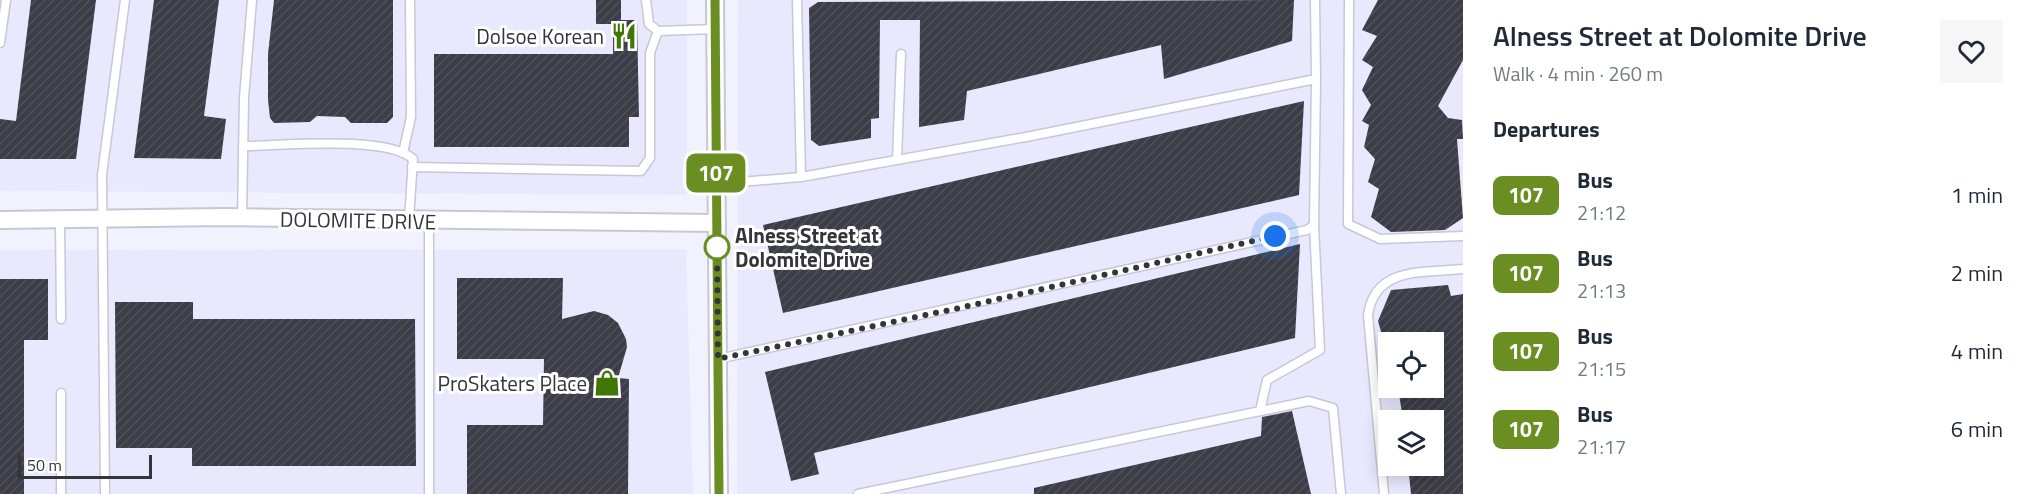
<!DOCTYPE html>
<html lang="en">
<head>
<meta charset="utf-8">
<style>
	body { margin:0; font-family:"Titillium Web",sans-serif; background:#f6f6f7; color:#1f2937; height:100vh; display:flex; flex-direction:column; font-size:22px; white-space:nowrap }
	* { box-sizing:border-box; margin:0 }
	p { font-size:20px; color:#747a83 }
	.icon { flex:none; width:33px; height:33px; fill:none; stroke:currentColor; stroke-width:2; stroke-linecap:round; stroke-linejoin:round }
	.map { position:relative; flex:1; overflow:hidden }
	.details { display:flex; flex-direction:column; background:#fff; width:570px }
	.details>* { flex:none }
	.badge { padding:0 12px; border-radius:9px; font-size:21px; line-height:39px }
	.buttons { position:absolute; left:1378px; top:332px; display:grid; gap:12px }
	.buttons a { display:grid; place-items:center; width:66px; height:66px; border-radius:0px; background:#fff; box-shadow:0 3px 15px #0003; font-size:30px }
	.scale { position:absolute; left:18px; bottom:15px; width:134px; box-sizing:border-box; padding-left:6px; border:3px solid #343439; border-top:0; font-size:16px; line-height:21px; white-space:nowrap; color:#343439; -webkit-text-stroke:4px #fff; paint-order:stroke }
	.you { position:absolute; width:30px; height:30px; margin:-15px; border:4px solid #fff; border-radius:50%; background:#1a73e8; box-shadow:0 0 0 9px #1a73e833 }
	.map>.badge { position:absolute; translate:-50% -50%; box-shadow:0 0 0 3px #fff }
	h2 { padding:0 30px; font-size:22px; line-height:54px }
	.round { display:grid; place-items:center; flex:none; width:63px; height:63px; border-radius:0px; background:#f6f6f7 }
	.overview { display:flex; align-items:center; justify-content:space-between; height:102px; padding:0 30px }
	h1 { font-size:28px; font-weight:600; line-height:45px }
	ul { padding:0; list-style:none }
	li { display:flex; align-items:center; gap:18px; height:78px; padding:0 30px }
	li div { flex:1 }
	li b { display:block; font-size:22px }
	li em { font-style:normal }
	li .badge { min-width:66px; font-weight:700; text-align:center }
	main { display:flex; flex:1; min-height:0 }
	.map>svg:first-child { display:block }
	.built { fill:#e8e9fe; fill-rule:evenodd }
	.building { fill:url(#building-hatch) }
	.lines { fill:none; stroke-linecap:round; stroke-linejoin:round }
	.lane-casing { stroke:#c7c7d5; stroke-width:11 }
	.street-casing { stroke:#c7c7d5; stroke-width:20 }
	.lane { stroke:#fff; stroke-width:8 }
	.street { stroke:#fff; stroke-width:16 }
	.line-casing { stroke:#fff; stroke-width:14 }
	.line { stroke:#6b8e23; stroke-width:9 }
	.walk { stroke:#343439; stroke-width:6; stroke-dasharray:0 10.8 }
	.stop-dot { fill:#fff; stroke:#6b8e23; stroke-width:3 }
	.labels { text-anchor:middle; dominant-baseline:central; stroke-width:6; stroke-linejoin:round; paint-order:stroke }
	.poi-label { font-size:21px; fill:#343439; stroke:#fff; text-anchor:end }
	.street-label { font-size:21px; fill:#343439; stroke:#fff }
	.stop-label { font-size:21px; font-weight:bold; fill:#343439; stroke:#fff; text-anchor:start }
</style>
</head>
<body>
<main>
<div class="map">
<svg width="1463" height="494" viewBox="0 0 1463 494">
	<defs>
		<pattern id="building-hatch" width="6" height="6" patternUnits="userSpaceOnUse" patternTransform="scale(1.5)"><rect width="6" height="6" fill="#3d3d48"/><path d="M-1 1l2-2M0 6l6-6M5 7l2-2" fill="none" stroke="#51515b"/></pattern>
	</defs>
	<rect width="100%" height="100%" fill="#f1f2fd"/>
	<g class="built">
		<polygon points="0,0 687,0 687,195 0,191"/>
		<path d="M 738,0 L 1463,0 L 1463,494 L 737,494 ZM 1389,342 L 1434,342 L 1434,387 L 1389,387 ZM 1389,420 L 1434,420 L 1434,465 L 1389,465 Z"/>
		<polygon points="686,249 693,494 0,494 0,250"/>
	</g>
	<g class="building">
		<polygon points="31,0 96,0 76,159 0,159 0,119 16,121"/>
		<polygon points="154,0 219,0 204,116 226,119 221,159 134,158"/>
		<polygon points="274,0 393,0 393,117 387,123 351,123 345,117 317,116 310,122 274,123 270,118 268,100 268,54"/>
		<polygon points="596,0 621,0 621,20 637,20 639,117 629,117 629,147 434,147 434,54 613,54 613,24 596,24"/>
		<polygon points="1294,0 1292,41 1164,79 1161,45 967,91 964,120 919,127 920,20 880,20 879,118 871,119 871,138 819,146 811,140 809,8 818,2"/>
		<polygon points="1378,0 1463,0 1463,60 1438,106 1448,118 1462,120 1463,139 1457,139 1463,218 1445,230 1391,232 1371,217 1379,189 1368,182 1375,159 1364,147 1369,125 1362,121 1371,105 1362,90 1373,67 1362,60 1377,36 1362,30"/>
		<polygon points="1304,101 1299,195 783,313 763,225"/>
		<polygon points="1300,244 1295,338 814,453 819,474 791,481 765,372"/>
		<polygon points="457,278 563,278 562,319 594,311 608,315 618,323 626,339 627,347 618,378 629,379 628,494 467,494 467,425 543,425 544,359 457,359"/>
		<polygon points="0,279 48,279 48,340 24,340 24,494 0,494"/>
		<polygon points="1448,285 1451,296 1463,294 1463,494 1411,494 1408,465 1434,465 1434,420 1403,420 1398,387 1434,387 1434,342 1384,342 1378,321 1391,290"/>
		<polygon points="115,302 193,302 193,319 415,319 416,466 192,466 192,448 116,448"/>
		<polygon points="1292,411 1311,494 1034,494 1034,488 1261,436 1262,417"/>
	</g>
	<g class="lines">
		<g class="lane-casing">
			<g id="lane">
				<polyline points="646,0 649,24 658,31 715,29"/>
				<polyline points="797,0 801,177"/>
				<polyline points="1315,0 1316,79"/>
				<polyline points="1349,0 1348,224 1380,239 1463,236"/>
				<polyline points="0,43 6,0"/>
				<path d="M 243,146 C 280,146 387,135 413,159 L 409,220"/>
				<polyline points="403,153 411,117 410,0"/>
				<polyline points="897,160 901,54"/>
				<polyline points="412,167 641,171 650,158 650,53 658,31"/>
				<polyline points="716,184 801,177 1026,137 1316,79 1314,225 1307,230 718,359"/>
				<polyline points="242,218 244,98 252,0"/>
				<polyline points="60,219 61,319"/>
				<polyline points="429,221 429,494"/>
				<polyline points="1260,411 1267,380 1320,350 1314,225"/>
				<polyline points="61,494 61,393"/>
				<polyline points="105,494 102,175 125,0"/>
				<polyline points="858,494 1309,401 1333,408 1341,494"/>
				<path d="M 1384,494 L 1368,315 C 1375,266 1424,273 1463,269"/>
			</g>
		</g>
		<g class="street-casing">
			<g id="street">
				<polyline points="715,0 719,494"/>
				<polyline points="0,220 223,217 717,223"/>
			</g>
		</g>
		<use href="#lane" class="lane"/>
		<use href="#street" class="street"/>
	</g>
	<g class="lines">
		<g class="line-casing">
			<polyline id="line" points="715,0 719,494"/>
		</g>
		<use href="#line" class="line"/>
		<polyline class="walk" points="717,247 718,359 959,308 1275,236"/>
	</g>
	<defs>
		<g id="restaurant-bare" transform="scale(2.07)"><path d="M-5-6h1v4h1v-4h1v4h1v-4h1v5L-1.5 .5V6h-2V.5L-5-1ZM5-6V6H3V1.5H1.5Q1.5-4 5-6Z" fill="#407604" stroke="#fff" stroke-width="2.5" paint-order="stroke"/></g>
		<g id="shop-bare" transform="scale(2.07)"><path d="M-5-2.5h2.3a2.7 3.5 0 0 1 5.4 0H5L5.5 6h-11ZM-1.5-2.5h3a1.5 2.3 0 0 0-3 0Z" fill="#407604" stroke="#fff" stroke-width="2.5" paint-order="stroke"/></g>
	</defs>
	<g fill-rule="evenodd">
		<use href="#restaurant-bare" x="624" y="36"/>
		<use href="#shop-bare" x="607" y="383"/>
	</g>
	<circle class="stop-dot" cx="717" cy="247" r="12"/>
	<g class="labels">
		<g class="poi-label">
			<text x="604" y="36">Dolsoe Korean</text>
			<text x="587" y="383">ProSkaters Place</text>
		</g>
		<g class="street-label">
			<text transform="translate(358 220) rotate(1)">DOLOMITE DRIVE</text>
		</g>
		<g class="stop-label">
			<text x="735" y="235">Alness Street at<tspan x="735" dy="24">Dolomite Drive</tspan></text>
		</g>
	</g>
</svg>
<div class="buttons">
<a><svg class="icon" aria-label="locate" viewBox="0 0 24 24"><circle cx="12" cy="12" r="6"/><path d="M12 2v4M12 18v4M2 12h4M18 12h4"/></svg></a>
<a><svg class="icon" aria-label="layers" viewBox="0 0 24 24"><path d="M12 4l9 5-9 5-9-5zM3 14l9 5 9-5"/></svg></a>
</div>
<div class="scale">50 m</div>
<div class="you" style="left:1275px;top:236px"></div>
<b class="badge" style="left:716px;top:173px;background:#6b8e23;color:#fff">107</b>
</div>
<section class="details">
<div class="overview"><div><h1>Alness Street at Dolomite Drive</h1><p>Walk · 4 min · 260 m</p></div><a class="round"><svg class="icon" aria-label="heart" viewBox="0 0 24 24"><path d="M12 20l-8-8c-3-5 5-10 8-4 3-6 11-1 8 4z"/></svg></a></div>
<h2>Departures</h2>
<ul>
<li><span class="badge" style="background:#6b8e23;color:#fff">107</span><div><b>Bus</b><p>21:12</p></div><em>1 min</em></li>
<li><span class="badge" style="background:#6b8e23;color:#fff">107</span><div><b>Bus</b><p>21:13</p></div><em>2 min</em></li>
<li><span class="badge" style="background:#6b8e23;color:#fff">107</span><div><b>Bus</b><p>21:15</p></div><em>4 min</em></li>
<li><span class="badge" style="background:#6b8e23;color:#fff">107</span><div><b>Bus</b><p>21:17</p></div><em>6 min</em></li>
</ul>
</section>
</main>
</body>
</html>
